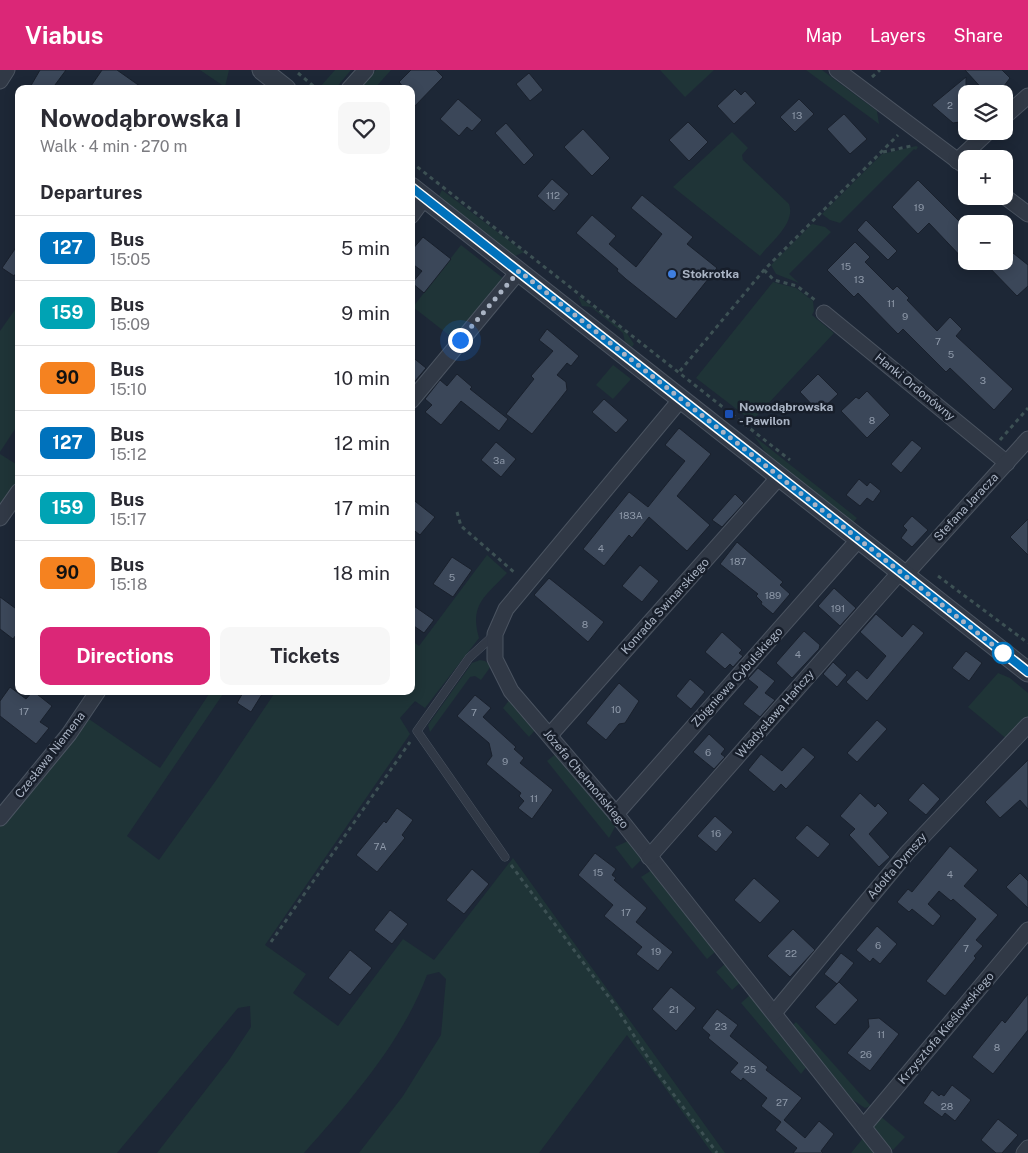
<!DOCTYPE html>
<html lang="en">
<head>
<meta charset="utf-8">
<style>
	body { margin:0; font-family:"Public Sans",sans-serif; background:#f7f7f7; color:#2b2b33; height:100vh; display:flex; flex-direction:column; font-size:19px; white-space:nowrap }
	* { box-sizing:border-box; margin:0 }
	p { font-size:16px; color:#7c7c81 }
	.icon { flex:none; width:28px; height:28px; fill:none; stroke:currentColor; stroke-width:2; stroke-linecap:round; stroke-linejoin:round }
	.map { position:relative; flex:1; overflow:hidden }
	.side { position:absolute; left:15px; top:15px; width:400px; height:610px; display:flex; flex-direction:column; background:#fff; border-radius:10px; box-shadow:0 2px 12px #0003 }
	.side>* { flex:none }
	.badge { padding:0 10px; border-radius:8px; font-size:18px; line-height:32px }
	.buttons { position:absolute; left:958px; top:15px; display:grid; gap:10px }
	.buttons a { display:grid; place-items:center; width:55px; height:55px; border-radius:10px; background:#fff; box-shadow:0 2px 12px #0003; font-size:25px }
	.you { position:absolute; width:25px; height:25px; margin:-12px; border:4px solid #fff; border-radius:50%; background:#1a73e8; box-shadow:0 0 0 8px #1a73e833 }
	.map>.badge { position:absolute; translate:-50% -50%; box-shadow:0 0 0 2px #fff }
	h2 { padding:0 25px; font-size:19px; line-height:45px }
	.round { display:grid; place-items:center; flex:none; width:52px; height:52px; border-radius:10px; background:#f7f7f7 }
	.summary { display:flex; align-items:center; justify-content:space-between; height:85px; padding:0 25px }
	h1 { font-size:24px; font-weight:700; line-height:38px }
	.action { display:flex; gap:10px; margin-top:auto; padding:10px 25px }
	.action a { flex:1; height:58px; border-radius:10px; background:#db2777; color:#fff; font-size:20px; font-weight:700; line-height:58px; text-align:center }
	.action a+a { background:#f7f7f7; color:#2b2b33 }
	ul { padding:0; list-style:none }
	li { display:flex; align-items:center; gap:15px; height:65px; padding:0 25px; border-top:1px solid #e1e1e2 }
	li div { flex:1 }
	li b { display:block; font-size:19px }
	li em { font-style:normal }
	li .badge { min-width:55px; font-weight:700; text-align:center }
	header { display:flex; align-items:center; gap:30px; box-sizing:border-box; height:70px; padding:0 25px; background:#db2777; color:#fff }
	header strong { font-size:24px }
	nav { display:flex; gap:28px; margin-inline-start:auto; font-size:18px }
	.map>svg:first-child { display:block }
	.green { fill:#1f3437 }
	.building { fill:#3b4759; stroke:#19202c }
	.lines { fill:none; stroke-linecap:round; stroke-linejoin:round }
	.service-casing { stroke:#4b5461; stroke-width:9 }
	.minor-casing { stroke:#4b5461; stroke-width:17 }
	.tertiary-casing { stroke:#4b5461; stroke-width:21 }
	.path { stroke:#3d5154; stroke-width:3; stroke-dasharray:4 4; stroke-linecap:butt }
	.service { stroke:#313946; stroke-width:8 }
	.minor { stroke:#313946; stroke-width:15 }
	.tertiary { stroke:#313946; stroke-width:19 }
	.line-casing { stroke:#fff; stroke-width:11 }
	.line { stroke:#0072bc; stroke-width:8 }
	.walk { stroke:#aab4c4; stroke-width:5; stroke-dasharray:0 9 }
	.shop-dot { fill:#3f7fe0; stroke:#171e2a; stroke-width:2 }
	.transit-dot { fill:#1a4fb4; stroke:#171e2a; stroke-width:2 }
	.stop-dot { fill:#fff; stroke:#0072bc; stroke-width:2.5 }
	.labels { text-anchor:middle; dominant-baseline:central; stroke-width:5; stroke-linejoin:round; paint-order:stroke }
	.number-label { font-size:10px; fill:#8e99a9 }
	.poi-label { font-size:12px; font-weight:bold; fill:#aab4c4; stroke:#171e2a; text-anchor:start }
	.street-label { font-size:12px; fill:#aab4c4; stroke:#171e2a }
</style>
</head>
<body>
<header>
<strong>Viabus</strong>
<nav><a>Map</a><a>Layers</a><a>Share</a></nav>
</header>
<div class="map">
<svg width="1028" height="1083" viewBox="0 0 1028 1083">
	<rect width="100%" height="100%" fill="#1d2736"/>
	<g class="green">
		<polygon points="200,0 229,0 225,17"/>
		<polygon points="335,0 351,0 335,19 320,17"/>
		<polygon points="376,0 391,0 374,19 360,19"/>
		<polygon points="660,0 714,0 685,27"/>
		<polygon points="806,0 822,0 877,41 879,54"/>
		<path d="M 732,62 L 748,78 L 742,85 L 743,90 L 789,134 C 796,153 771,172 760,186 L 673,117 Z"/>
		<polygon points="916,76 918,77 916,80 914,79 840,153 830,150 822,144 882,84"/>
		<polygon points="442,120 524,182 515,186 439,126"/>
		<polygon points="812,154 825,157 831,162 789,204 799,213 776,204 771,195"/>
		<polygon points="461,175 504,209 454,269 413,237"/>
		<polygon points="773,212 796,218 813,231 814,241 812,245 834,263 752,351 696,308"/>
		<polygon points="578,226 626,262 634,274 632,277 625,272 623,263 591,237 582,236"/>
		<polygon points="19,234 19,353 0,382 0,261"/>
		<polygon points="613,295 631,309 613,329 596,315"/>
		<polygon points="754,366 857,448 853,453 768,386"/>
		<polygon points="0,384 19,396 19,416 0,441"/>
		<path d="M 487,485 L 507,503 C 486,526 469,534 479,568 L 425,638 L 415,631 L 400,648 L 410,664 L 265,875 L 306,904 L 293,923 L 338,956 L 403,869 L 434,890 L 513,788 L 725,1083 L 712,1083 L 627,965 L 539,1083 L 359,1083 L 403,1026 L 441,965 L 446,909 L 439,902 L 427,905 C 402,972 351,1030 304,1083 L 157,1083 L 229,990 L 251,957 L 250,936 L 238,938 L 117,1083 L 0,1083 L 0,754 L 86,647 L 160,698 L 211,621 L 225,621 L 127,766 L 159,790 L 217,709 L 276,621 L 411,621 L 411,570 L 419,576 Z"/>
		<polygon points="480,590 485,591 491,596 481,610 475,606 470,607 430,662 428,655 472,593"/>
		<polygon points="998,603 1010,608 1028,623 1028,649 1008,670 968,637"/>
		<polygon points="511,628 537,658 529,667 503,638"/>
		<polygon points="557,683 616,755 609,768 547,691"/>
		<polygon points="628,771 643,788 632,799 615,777"/>
		<polygon points="652,800 716,881 707,889 641,807"/>
		<polygon points="726,893 741,912 732,920 716,902"/>
		<polygon points="750,925 808,995 801,1004 741,933"/>
		<polygon points="796,952 871,1036 865,1038 850,1028 793,955"/>
		<polygon points="879,1045 905,1067 893,1080 872,1060 871,1055"/>
		<polygon points="864,1067 876,1083 851,1083"/>
	</g>
	<g class="building">
		<polygon points="40,0 66,0 52,19 29,19"/>
		<polygon points="102,0 117,0 144,19 89,19"/>
		<polygon points="411,0 436,0 443,7 411,40 411,19 405,19 399,12"/>
		<polygon points="965,0 1002,0 1010,8 998,24 987,24"/>
		<polygon points="529,3 543,20 530,31 516,14"/>
		<polygon points="966,7 966,51 953,53 932,35"/>
		<polygon points="735,19 741,25 745,21 756,33 734,54 717,36"/>
		<polygon points="458,29 482,50 472,61 467,57 459,66 440,49"/>
		<polygon points="799,29 814,44 795,62 780,47"/>
		<polygon points="844,44 867,69 850,84 827,59"/>
		<polygon points="688,52 708,72 689,91 669,70"/>
		<polygon points="506,53 534,85 524,95 495,63"/>
		<polygon points="583,59 610,88 592,106 564,77"/>
		<polygon points="552,109 569,124 554,141 537,126"/>
		<polygon points="918,110 966,158 966,192 929,153 918,164 892,137"/>
		<polygon points="642,125 693,167 687,174 717,198 676,249 626,209 617,201 618,199 576,163 592,145 616,166 609,174 636,197 662,164 631,138"/>
		<polygon points="866,150 897,181 888,190 857,160"/>
		<polygon points="423,167 451,189 424,223 412,213 422,201 411,193 411,181"/>
		<polygon points="855,172 870,187 865,192 893,220 897,216 909,228 907,230 937,261 950,247 962,259 956,266 1013,319 994,340 950,298 946,302 903,259 898,264 858,223 854,227 827,200"/>
		<polygon points="19,173 19,199 14,206 2,198"/>
		<polygon points="1013,183 1028,195 1028,216 1017,226 983,191 1005,191"/>
		<polygon points="547,259 579,286 571,296 567,293 557,305 566,312 567,320 532,364 506,344 534,309 531,306 553,281 539,270"/>
		<polygon points="411,286 426,298 411,316"/>
		<polygon points="457,304 472,317 470,319 508,349 499,361 461,331 441,355 425,342 432,335 425,329 440,310 447,316"/>
		<polygon points="818,304 838,324 819,342 800,322"/>
		<polygon points="867,321 890,345 867,368 841,341 856,327 859,329"/>
		<polygon points="604,329 628,350 616,363 592,342"/>
		<polygon points="679,358 711,384 677,426 710,455 687,481 649,447 632,468 629,465 604,496 583,479 629,422 648,437 685,391 665,375"/>
		<polygon points="912,370 922,378 901,403 891,394"/>
		<polygon points="496,372 516,389 501,407 481,390"/>
		<polygon points="859,409 867,416 870,412 881,421 873,432 867,428 860,436 846,425"/>
		<polygon points="735,424 744,433 722,457 712,450"/>
		<polygon points="411,428 435,447 420,465 411,458"/>
		<polygon points="912,446 928,460 912,477 901,468 907,460 903,456"/>
		<polygon points="1028,449 1028,485 1010,467"/>
		<polygon points="737,472 783,512 780,515 790,524 773,544 761,534 762,532 756,526 758,524 720,494"/>
		<polygon points="452,487 472,500 453,527 433,514"/>
		<polygon points="640,495 659,511 642,532 622,516"/>
		<polygon points="549,508 604,552 588,572 534,525"/>
		<polygon points="834,518 856,538 840,556 818,536"/>
		<polygon points="0,527 19,541 19,561 13,569 0,559"/>
		<polygon points="411,534 434,550 424,563 411,554"/>
		<polygon points="876,544 902,567 913,554 924,563 867,631 846,612 857,600 867,609 886,586 860,562"/>
		<polygon points="804,561 820,575 819,579 792,608 776,593"/>
		<polygon points="722,562 742,580 739,583 743,586 733,597 730,594 725,599 705,582"/>
		<polygon points="966,581 982,593 969,611 952,598"/>
		<polygon points="833,592 847,605 837,617 823,604"/>
		<polygon points="758,598 775,611 765,623 775,630 760,647 743,634 758,617 748,609"/>
		<polygon points="690,609 705,622 691,639 676,626"/>
		<polygon points="619,613 639,631 625,653 619,654 606,670 586,653"/>
		<polygon points="10,617 26,629 33,621 52,636 40,652 49,658 36,674 0,646 0,631"/>
		<polygon points="244,621 264,621 251,642 237,633"/>
		<polygon points="475,625 491,638 483,647 516,677 514,679 524,688 520,693 553,720 532,749 518,738 524,731 519,726 521,723 486,694 492,686 489,673 457,646"/>
		<polygon points="877,650 887,659 857,692 847,683"/>
		<polygon points="709,664 725,679 721,684 725,687 714,699 693,682"/>
		<polygon points="803,677 815,687 786,719 781,714 774,722 748,700 761,684 782,701"/>
		<polygon points="1028,690 1028,739 1020,730 1000,748 985,732"/>
		<polygon points="923,713 940,729 926,745 908,730"/>
		<polygon points="860,723 875,737 878,733 888,743 869,764 890,787 879,797 849,765 855,759 840,746"/>
		<polygon points="397,738 413,750 402,765 405,768 377,802 356,785 384,751 386,753"/>
		<polygon points="715,746 733,762 716,782 697,766"/>
		<polygon points="807,755 830,774 818,788 795,768"/>
		<polygon points="950,776 978,800 964,816 998,845 976,870 983,876 974,886 976,888 945,926 926,911 976,849 953,829 951,831 939,821 928,834 941,846 933,856 912,839 909,842 897,832 908,819 912,822"/>
		<polygon points="595,783 616,799 612,805 616,808 614,810 647,838 636,852 673,882 658,901 636,884 642,877 604,846 613,835 578,805"/>
		<polygon points="472,799 489,814 464,844 446,830"/>
		<polygon points="1020,803 1028,811 1028,838 1006,817"/>
		<polygon points="754,808 780,831 760,853 734,830"/>
		<polygon points="390,840 408,854 392,874 374,860"/>
		<polygon points="877,856 897,874 880,894 873,888 870,892 856,880"/>
		<polygon points="793,859 815,880 790,907 767,886"/>
		<polygon points="350,880 372,898 350,925 328,908"/>
		<polygon points="841,883 854,893 837,914 839,912 858,930 835,955 815,937 837,914 824,904"/>
		<polygon points="671,917 696,938 676,961 652,939"/>
		<polygon points="1028,924 1028,960 993,1004 972,987 1002,950 1005,953"/>
		<polygon points="717,939 738,955 730,966 768,997 766,1000 802,1028 784,1050 805,1068 819,1051 834,1064 821,1081 823,1083 793,1083 797,1078 775,1060 781,1052 761,1036 767,1028 743,1008 741,1011 730,1002 738,993 708,968 710,965 702,958"/>
		<polygon points="879,948 899,964 870,1001 847,983 869,957 868,949"/>
		<polygon points="952,1015 971,1030 955,1051 945,1043 942,1047 923,1033 932,1020 939,1026 941,1024 944,1026"/>
		<polygon points="998,1049 1018,1065 1002,1083 996,1083 981,1070"/>
	</g>
	<g class="lines">
		<g class="service-casing">
			<polyline id="service" points="494,565 469,588 417,661 505,787"/>
		</g>
		<g class="minor-casing">
			<g id="minor">
				<polyline points="837,0 966,97"/>
				<polyline points="0,11 7,0"/>
				<polyline points="349,19 366,0"/>
				<polyline points="1004,47 1028,26"/>
				<polyline points="957,91 989,61"/>
				<polyline points="1004,126 1028,144"/>
				<polyline points="411,146 425,127"/>
				<polyline points="824,243 1007,393"/>
				<polyline points="681,329 506,539 495,564 495,589 511,621 616,744 884,1083"/>
				<polyline points="411,331 519,201"/>
				<polyline points="0,448 19,421"/>
				<polyline points="905,505 1028,369"/>
				<polyline points="550,665 779,407"/>
				<polyline points="616,744 859,469"/>
				<polyline points="0,748 69,664 98,621"/>
				<polyline points="649,787 900,502"/>
				<polyline points="774,943 907,783 1028,655"/>
				<polyline points="864,1056 1028,860"/>
				<polyline points="1024,1083 1028,1078"/>
			</g>
		</g>
		<g class="tertiary-casing">
			<g id="tertiary">
				<polyline points="262,0 286,19"/>
				<polyline points="411,117 1028,602"/>
			</g>
		</g>
		<g class="path">
			<polyline points="298,3 317,19"/>
			<polyline points="872,7 880,0"/>
			<polyline points="883,82 911,76"/>
			<polyline points="411,92 790,390"/>
			<polyline points="764,200 774,210 797,216 815,230"/>
			<polyline points="680,301 764,200 898,65"/>
			<polyline points="1000,370 1028,338"/>
			<polyline points="457,442 461,456 515,503"/>
			<polyline points="938,506 1028,573"/>
			<polyline points="511,795 614,934 657,1002 717,1083"/>
			<polyline points="271,872 410,672"/>
		</g>
		<use href="#service" class="service"/>
		<use href="#minor" class="minor"/>
		<use href="#tertiary" class="tertiary"/>
	</g>
	<g class="lines">
		<g class="line-casing">
			<polyline id="line" points="411,117 1028,602"/>
		</g>
		<use href="#line" class="line"/>
		<polyline class="walk" points="460,270 519,201 1003,583"/>
	</g>
	<circle class="shop-dot" cx="672" cy="204" r="5"/>
	<rect class="transit-dot" x="724" y="339" width="10" height="10" rx="2.5"/>
	<circle class="stop-dot" cx="1003" cy="583" r="10"/>
	<g class="labels">
		<g class="number-label">
			<text x="950" y="35">2</text>
			<text x="797" y="45">13</text>
			<text x="553" y="125">112</text>
			<text x="919" y="137">19</text>
			<text x="846" y="196">15</text>
			<text x="859" y="209">13</text>
			<text x="891" y="233">11</text>
			<text x="905" y="246">9</text>
			<text x="938" y="271">7</text>
			<text x="951" y="284">5</text>
			<text x="983" y="310">3</text>
			<text x="872" y="350">8</text>
			<text x="499" y="390">3a</text>
			<text x="631" y="445">183A</text>
			<text x="601" y="478">4</text>
			<text x="738" y="491">187</text>
			<text x="452" y="507">5</text>
			<text x="773" y="525">189</text>
			<text x="838" y="538">191</text>
			<text x="585" y="554">8</text>
			<text x="798" y="584">4</text>
			<text x="616" y="639">10</text>
			<text x="24" y="641">17</text>
			<text x="474" y="642">7</text>
			<text x="708" y="682">6</text>
			<text x="505" y="691">9</text>
			<text x="534" y="728">11</text>
			<text x="716" y="763">16</text>
			<text x="380" y="776">7A</text>
			<text x="598" y="802">15</text>
			<text x="950" y="804">4</text>
			<text x="626" y="842">17</text>
			<text x="878" y="875">6</text>
			<text x="966" y="878">7</text>
			<text x="656" y="881">19</text>
			<text x="791" y="883">22</text>
			<text x="674" y="939">21</text>
			<text x="721" y="956">23</text>
			<text x="881" y="964">11</text>
			<text x="997" y="977">8</text>
			<text x="866" y="984">26</text>
			<text x="750" y="999">25</text>
			<text x="782" y="1032">27</text>
			<text x="947" y="1036">28</text>
		</g>
		<g class="poi-label">
			<text x="682" y="204">Stokrotka</text>
			<text x="739" y="337">Nowodąbrowska<tspan x="739" dy="14">- Pawilon</tspan></text>
		</g>
		<g class="street-label">
			<text transform="translate(915 317) rotate(39)">Hanki Ordonówny</text>
			<text transform="translate(966 437) rotate(-47)">Stefana Jaracza</text>
			<text transform="translate(665 536) rotate(-48)">Konrada Swinarskiego</text>
			<text transform="translate(737 607) rotate(-48)">Zbigniewa Cybulskiego</text>
			<text transform="translate(775 644) rotate(-49)">Władysława Hańczy</text>
			<text transform="translate(50 685) rotate(-52)">Czesława Niemena</text>
			<text transform="translate(586 709) rotate(50)">Józefa Chełmońskiego</text>
			<text transform="translate(897 796) rotate(-49)">Adolfa Dymszy</text>
			<text transform="translate(946 958) rotate(-50)">Krzysztofa Kieślowskiego</text>
		</g>
	</g>
</svg>
<div class="buttons">
<a><svg class="icon" aria-label="layers" viewBox="0 0 24 24"><path d="M12 4l9 5-9 5-9-5zM3 14l9 5 9-5"/></svg></a>
<a>+</a>
<a>−</a>
</div>
<div class="you" style="left:460px;top:270px"></div>
<section class="side">
<div class="summary"><div><h1>Nowodąbrowska I</h1><p>Walk · 4 min · 270 m</p></div><a class="round"><svg class="icon" aria-label="heart" viewBox="0 0 24 24"><path d="M12 20l-8-8c-3-5 5-10 8-4 3-6 11-1 8 4z"/></svg></a></div>
<h2>Departures</h2>
<ul>
<li><span class="badge" style="background:#0072bc;color:#fff">127</span><div><b>Bus</b><p>15:05</p></div><em>5 min</em></li>
<li><span class="badge" style="background:#00a3b4;color:#fff">159</span><div><b>Bus</b><p>15:09</p></div><em>9 min</em></li>
<li><span class="badge" style="background:#f58220;color:#111">90</span><div><b>Bus</b><p>15:10</p></div><em>10 min</em></li>
<li><span class="badge" style="background:#0072bc;color:#fff">127</span><div><b>Bus</b><p>15:12</p></div><em>12 min</em></li>
<li><span class="badge" style="background:#00a3b4;color:#fff">159</span><div><b>Bus</b><p>15:17</p></div><em>17 min</em></li>
<li><span class="badge" style="background:#f58220;color:#111">90</span><div><b>Bus</b><p>15:18</p></div><em>18 min</em></li>
</ul>
<div class="action"><a>Directions</a><a>Tickets</a></div>
</section>
</div>
</body>
</html>
